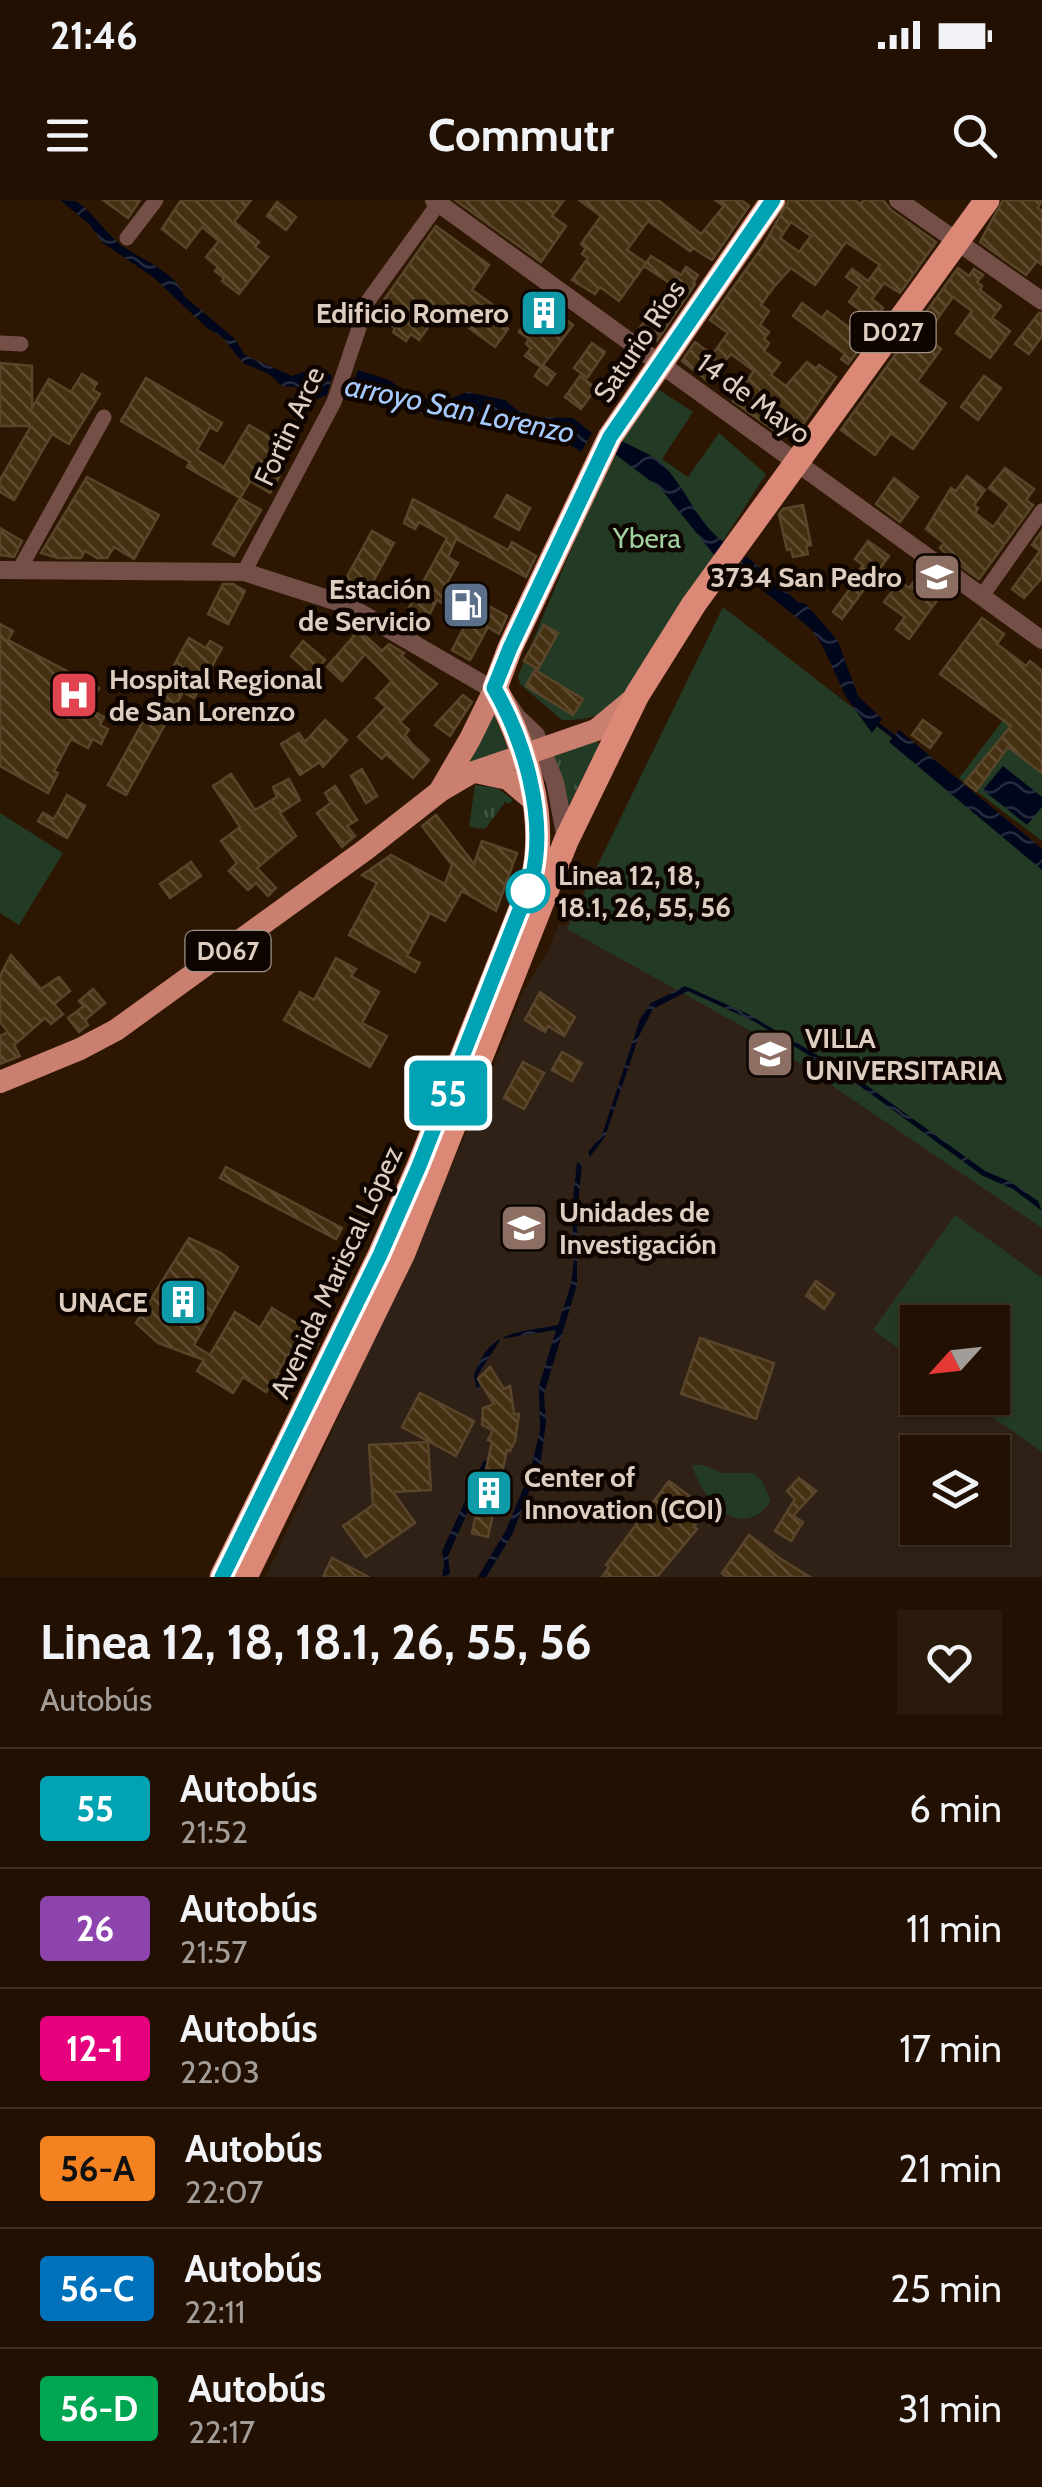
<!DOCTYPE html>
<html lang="es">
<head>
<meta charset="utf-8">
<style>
	body { margin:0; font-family:Cabin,sans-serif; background:#2a1a0c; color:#f1f3f6; height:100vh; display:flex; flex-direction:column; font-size:38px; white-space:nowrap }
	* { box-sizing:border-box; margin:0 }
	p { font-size:32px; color:#a29d99 }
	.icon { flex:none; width:55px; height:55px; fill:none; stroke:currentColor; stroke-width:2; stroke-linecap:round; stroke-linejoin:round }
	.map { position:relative; height:1377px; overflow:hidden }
	.sheet { display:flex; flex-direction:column; background:#221102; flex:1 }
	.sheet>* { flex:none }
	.badge { padding:0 20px; border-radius:8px; font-size:35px; line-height:65px }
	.needle { width:65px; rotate:243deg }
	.buttons { position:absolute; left:900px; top:1105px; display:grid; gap:20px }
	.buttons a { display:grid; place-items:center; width:110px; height:110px; border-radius:0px; background:#221102; box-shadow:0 2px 8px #0004,0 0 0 2px #3f3124; font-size:50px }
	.map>.badge { position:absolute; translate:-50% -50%; box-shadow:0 0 0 5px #fff }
	.round { display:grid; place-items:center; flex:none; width:105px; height:105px; border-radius:0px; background:#2a1a0c }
	.overview { display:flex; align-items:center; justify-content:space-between; height:170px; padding:0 40px }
	h1 { font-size:48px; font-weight:700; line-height:75px }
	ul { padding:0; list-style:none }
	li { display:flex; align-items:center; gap:30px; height:120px; padding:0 40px; border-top:2px solid #3f3124 }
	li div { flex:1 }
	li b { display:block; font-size:38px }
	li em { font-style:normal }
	li .badge { min-width:110px; font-weight:700; text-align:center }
	.status { display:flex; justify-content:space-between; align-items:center; height:70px; padding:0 50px; background:#221102; direction:ltr }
	.status svg { height:28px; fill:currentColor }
	header { display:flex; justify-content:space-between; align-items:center; height:130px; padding:0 40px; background:#221102; font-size:45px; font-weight:700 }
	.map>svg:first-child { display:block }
	.education { fill:#2f2115; fill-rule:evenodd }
	.grass { fill:url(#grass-tufts) }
	.park { fill:#233b24 }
	.water { fill:url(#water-waves) }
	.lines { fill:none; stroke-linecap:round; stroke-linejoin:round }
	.stream { stroke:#00071d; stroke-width:4 }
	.building { fill:url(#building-back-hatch); stroke:#59452a; stroke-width:2.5; fill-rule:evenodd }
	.minor { stroke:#734f47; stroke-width:15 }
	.tertiary { stroke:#734f47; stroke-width:18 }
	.primary { stroke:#ca7f6f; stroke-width:22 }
	.trunk { stroke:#db8877; stroke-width:25 }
	.line-casing { stroke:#fff; stroke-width:22 }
	.line { stroke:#00a3b4; stroke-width:15 }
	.stop-dot { fill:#fff; stroke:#00a3b4; stroke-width:5 }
	.labels { text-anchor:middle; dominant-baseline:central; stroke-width:9; stroke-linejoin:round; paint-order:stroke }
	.shield { fill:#0e0501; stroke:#a09287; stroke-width:2.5 }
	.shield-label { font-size:25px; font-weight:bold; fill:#decec1 }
	.poi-label { font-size:28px; font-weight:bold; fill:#decec1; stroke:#0e0501; text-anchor:end }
	.street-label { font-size:28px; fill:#decec1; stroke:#0e0501 }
	.park-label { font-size:28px; fill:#a0d0a0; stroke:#0e0501 }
	.stop-label { font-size:28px; font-weight:bold; fill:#decec1; stroke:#0e0501; text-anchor:start }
	.water-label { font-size:30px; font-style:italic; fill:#a5c9fd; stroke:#0e0501 }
</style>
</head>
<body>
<div class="status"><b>21:46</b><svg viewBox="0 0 49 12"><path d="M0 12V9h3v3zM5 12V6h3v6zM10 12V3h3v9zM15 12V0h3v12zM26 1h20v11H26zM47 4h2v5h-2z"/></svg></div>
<header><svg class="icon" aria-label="menu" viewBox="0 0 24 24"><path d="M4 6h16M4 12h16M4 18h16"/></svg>Commutr<svg class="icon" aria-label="search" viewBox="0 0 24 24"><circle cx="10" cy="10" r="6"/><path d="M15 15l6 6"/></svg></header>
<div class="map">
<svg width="1042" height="1377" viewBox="0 0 1042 1377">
	<defs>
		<pattern id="grass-tufts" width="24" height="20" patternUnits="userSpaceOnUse" patternTransform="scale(2.5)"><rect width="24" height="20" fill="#233b24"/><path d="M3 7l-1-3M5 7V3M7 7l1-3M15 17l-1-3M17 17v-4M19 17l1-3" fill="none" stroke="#425642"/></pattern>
		<pattern id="water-waves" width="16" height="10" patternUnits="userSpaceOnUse" patternTransform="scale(2.5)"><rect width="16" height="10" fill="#00071d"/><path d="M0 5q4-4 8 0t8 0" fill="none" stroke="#252a3c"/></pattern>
		<pattern id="building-back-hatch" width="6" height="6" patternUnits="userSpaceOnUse" patternTransform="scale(2.5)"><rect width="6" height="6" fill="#453012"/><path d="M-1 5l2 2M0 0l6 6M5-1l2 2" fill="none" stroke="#5f4d33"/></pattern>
	</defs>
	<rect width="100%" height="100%" fill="#2e1702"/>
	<path class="education" d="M 723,407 L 1042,655 L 1042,1377 L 266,1377 L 474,916 L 523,792 L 547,753 L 559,723 L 564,726 L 597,665 ZM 918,1122 L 992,1122 L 992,1198 L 918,1198 ZM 918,1252 L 992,1252 L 992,1328 L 918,1328 Z"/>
	<g class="grass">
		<polygon points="494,514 508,549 467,567"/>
		<polygon points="597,541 599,545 568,607 551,556"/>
		<polygon points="475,585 497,588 513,600 509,604 505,602 485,629 469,627"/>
	</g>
	<g class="park">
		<path d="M 655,187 L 693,212 L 662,259 L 688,277 L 719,233 L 766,274 L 628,489 C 606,515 595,520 562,520 L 520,484 L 518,476 L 610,257 Z"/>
		<polygon points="723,407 1042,655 1042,1028 756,834 567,729"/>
		<polygon points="1042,469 1042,641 959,578"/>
		<polygon points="0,613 63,653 19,725 0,713"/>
		<polygon points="955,1015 1042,1078 1042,1252 966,1198 992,1198 992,1122 918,1122 917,1162 873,1130"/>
		<path d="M 692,1265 L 703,1265 L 722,1273 L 754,1273 L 762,1281 L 771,1301 C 740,1344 702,1300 692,1265 Z"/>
	</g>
	<g class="water">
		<path d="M 60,0 L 76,1 C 94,13 104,32 122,46 C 141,59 177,73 184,96 L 235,139 L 245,155 L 292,176 C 307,171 318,165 332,176 L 327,195 L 317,199 L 306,188 L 282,186 L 269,174 L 243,163 L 223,138 L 207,128 L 153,77 L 103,43 L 89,24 Z"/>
		<polygon points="358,170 389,180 410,195 440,203 467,192 505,200 517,210 536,217 573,218 592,233 581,252 557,237 528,232 507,222 441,221 426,216 391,193 349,196"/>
		<path d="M 618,238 C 633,249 653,253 665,267 C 687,290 697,323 724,342 L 715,356 L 661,289 L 611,251 Z"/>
		<polygon points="746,356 798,402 806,404 838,441 858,496 882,519 872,533 846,497 821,443 810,428 736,369"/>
		<polygon points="899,530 1042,649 1042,670 889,542"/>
		<polygon points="1003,566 1042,597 1042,607 1027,625 983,590"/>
		<polygon points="685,786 746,813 858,879 985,971 1011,982 1038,1001 1042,1011 1013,989 983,976 871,894 755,822 688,791 653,809 639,836 605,937 590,957 588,952 602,935 640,819 651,803"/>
		<path d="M 577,962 L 582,965 L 577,1014 L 577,1085 L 544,1194 L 546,1222 L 541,1261 L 512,1335 L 486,1377 L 478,1377 L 506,1330 L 530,1272 L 540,1230 L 539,1186 L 556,1130 L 501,1139 L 477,1176 L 480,1188 L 477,1190 L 474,1176 C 488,1130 517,1133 558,1125 L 571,1084 L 574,1060 L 572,1008 Z"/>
		<polygon points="484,1260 487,1261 479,1287 448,1356 450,1374 442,1377 444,1365 442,1351"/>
	</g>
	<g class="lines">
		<polyline class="stream" points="876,523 896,538"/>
	</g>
	<g class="building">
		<polygon points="103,0 140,0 128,18"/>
		<polygon points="181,0 251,0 234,22 259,42 255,47 268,57 239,94 222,81 224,78 215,71 218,67 206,57 219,41 202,27 186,48 162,29"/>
		<polygon points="455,0 564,0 552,16 566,26 541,62"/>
		<polygon points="579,0 658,0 701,34 724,6 715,0 741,0 749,6 712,60 693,48 690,51 648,21 627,50 646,63 619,101 600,87 595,94 572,80 588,58 582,54 586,48 581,44 601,16"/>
		<path d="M 789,0 L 855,0 L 860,4 L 864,0 L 883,0 L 891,10 L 936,42 L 900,93 L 884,83 L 872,99 L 883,108 L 874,120 L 849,102 L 860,87 L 846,77 L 852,69 L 868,81 L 880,65 L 846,42 L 815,85 L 791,68 L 773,88 L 761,105 L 769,111 L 760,125 L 769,132 L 764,139 L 769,143 L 764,151 L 780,163 L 771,175 L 786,186 L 807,162 L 816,169 L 819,165 L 836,177 L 796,234 L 781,223 L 775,231 L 733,201 L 754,171 L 731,154 L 708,181 L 682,161 L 695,142 L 712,155 L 728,133 L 710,120 L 763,46 ZM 791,22 L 811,36 L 799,52 L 780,38 Z"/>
		<polygon points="1003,0 1042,0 1038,8 1042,11 1042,65 1037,61 1026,75 980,42"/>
		<polygon points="277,2 296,17 286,30 267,16"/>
		<polygon points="436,26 489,65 472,90 496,107 490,116 508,129 495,147 442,108 419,140 411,134 406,141 393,132 395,128 382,118 384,115 377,110"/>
		<polygon points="651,56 681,75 686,67 698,75 693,83 695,84 657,141 639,129 653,109 659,113 677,88 644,66"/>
		<polygon points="958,68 969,76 974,69 983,75 977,82 982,86 980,90 1001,106 992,118 1010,131 990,158 956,133 972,111 953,97 925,136 941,149 917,182 946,203 913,249 891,233 875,255 841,230"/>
		<polygon points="538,92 560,109 557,113 573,125 543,165 555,174 547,185 535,176 541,167 525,156 531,148 526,144 529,139 519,132 532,113 525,108"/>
		<polygon points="802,103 822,118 827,111 866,140 848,164 841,159 845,154 793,116"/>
		<polygon points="1039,113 1042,113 1042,136 1029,154 1015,144"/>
		<polygon points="592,143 605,152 587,178 574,168"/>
		<polygon points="0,163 32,166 32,208 49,179 71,192 82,174 97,183 93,190 100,194 69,244 52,234 14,300 0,292 0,280 31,226 0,226"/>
		<polygon points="580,176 596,188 581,209 565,197"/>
		<polygon points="984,176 1001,188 978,220 961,207"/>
		<polygon points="146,178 222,223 217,231 210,227 197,250 224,267 249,225 283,245 271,265 282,272 270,293 250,281 240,298 261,310 234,356 213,344 240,298 187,267 190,262 121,221"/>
		<polygon points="1005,268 1034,289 1026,300 1033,305 979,379 951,359 940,348 944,343 926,329 951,288 956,291 967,276 985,290 974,305 978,308 975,313 993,327 1010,304 989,288"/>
		<polygon points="87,277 159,315 134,359 114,347 107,358 97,358 85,351 81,358 58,358 41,353"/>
		<polygon points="894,278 918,297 900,322 876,304"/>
		<polygon points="507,295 530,308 519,330 495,317"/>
		<polygon points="413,299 508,350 512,342 536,356 526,377 456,339 448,357 458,363 447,383 507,416 499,434 488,427 470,460 452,450 469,418 437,400 424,425 405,415 447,338 419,322 415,329 404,323"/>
		<polygon points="803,305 811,345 806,346 808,354 793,357 791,349 787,350 779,314 783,309"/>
		<polygon points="0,328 22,341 14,357 0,355"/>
		<polygon points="372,331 394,343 364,398 342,386"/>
		<polygon points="1041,332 1042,378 1024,398 1012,389 1040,351 1032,345"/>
		<polygon points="868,341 889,356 842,419 833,412 857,379 854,377 863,365 855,359"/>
		<polygon points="923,369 946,388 909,439 896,429 905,417 884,402 900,381 909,388"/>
		<polygon points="223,384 233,384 245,391 228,424 208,414"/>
		<polygon points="982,418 1004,434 997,444 1026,466 1030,461 1042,471 1042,573 1008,547 976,591 965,582 1011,526 940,474"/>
		<polygon points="0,424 13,431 8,440 99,488 88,508 104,517 100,525 108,529 101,544 93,539 88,548 71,539 54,571 58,573 48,593 0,566"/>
		<polygon points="544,425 558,433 538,469 524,461"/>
		<polygon points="359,430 382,451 389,444 404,453 401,456 437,484 400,522 409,530 405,535 413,545 429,560 413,578 386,554 382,559 358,537 386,507 376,498 392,481 365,454 342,481 327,467"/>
		<polygon points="189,438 206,448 210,441 222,448 194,498 183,492 126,595 108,585"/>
		<polygon points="303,441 325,460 312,475 291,456"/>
		<polygon points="535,470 583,499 573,515 526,486"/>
		<polygon points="463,495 472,502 450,536 435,525"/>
		<polygon points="325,520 347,540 323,567 320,562 300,575 281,544 299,533 305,542"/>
		<polygon points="923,520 941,533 930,548 912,535"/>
		<polygon points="362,569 377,596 366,603 351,576"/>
		<polygon points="231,574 255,610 277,597 273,587 289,579 300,600 280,613 296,636 257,668 276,688 268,696 256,683 248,690 229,671 237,663 221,641 240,627 213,586"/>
		<polygon points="335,586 357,620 347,626 355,636 342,647 317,613 331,603 325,593"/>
		<polygon points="67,595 85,606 67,638 38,621 43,613 54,619"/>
		<polygon points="436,615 474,664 482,641 517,653 496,711 462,691 445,721 430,713 407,756 420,763 415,772 349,735 377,683 362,675 391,655 445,684 452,665 422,626"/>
		<polygon points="191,662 201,676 170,698 160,684"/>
		<polygon points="11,755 41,789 59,777 70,791 54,804 63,814 51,824 45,818 14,845 20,856 0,864 0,836 8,832 0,822 0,776"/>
		<polygon points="336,758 356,769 351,776 379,792 362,823 387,836 370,867 284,820 300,792 314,800"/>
		<polygon points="93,789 105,803 85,820 88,825 79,832 68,818 84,806 79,801"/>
		<polygon points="540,792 575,817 564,836 548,826 545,832 525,820"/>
		<polygon points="562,852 582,863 572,881 552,870"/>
		<polygon points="523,862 544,873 524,909 504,898"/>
		<polygon points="226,967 342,1028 336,1039 220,978"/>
		<polygon points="189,1038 221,1053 238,1067 194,1145 210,1155 235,1112 260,1128 272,1108 314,1134 311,1140 318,1144 313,1152 306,1148 302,1155 292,1149 277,1173 285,1178 279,1188 272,1183 266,1192 243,1177 233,1193 197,1171 204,1160 158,1143 136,1123"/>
		<polygon points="816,1081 834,1094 824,1109 806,1096"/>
		<polygon points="700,1138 774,1163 756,1219 681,1194"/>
		<polygon points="490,1167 504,1189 510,1186 514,1214 519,1214 515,1241 510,1251 507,1250 488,1337 472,1333 492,1242 488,1240 493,1230 482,1225 483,1208 494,1204 478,1179"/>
		<polygon points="420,1193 474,1221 456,1256 402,1227"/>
		<polygon points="428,1242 431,1290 393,1292 415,1323 366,1357 343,1326 373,1305 369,1245"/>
		<polygon points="799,1278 816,1291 793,1316 803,1322 791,1341 775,1331 795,1299 787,1291"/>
		<polygon points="669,1281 707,1309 694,1327 697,1329 657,1377 602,1377 609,1367 606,1365"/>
		<polygon points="749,1335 781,1359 810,1377 727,1377 722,1373"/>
		<polygon points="332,1358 344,1364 369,1377 323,1377"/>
	</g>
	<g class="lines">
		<g class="minor">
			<polyline points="127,38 156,0"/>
			<polyline points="0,143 21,144"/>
			<polyline points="19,370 104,217"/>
			<polyline points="244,372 334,202 368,101 441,0"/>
			<polyline points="982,396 1042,311"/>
		</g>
		<g class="tertiary">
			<polyline points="434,0 1042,440"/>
			<polyline points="898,0 1042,101"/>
			<polyline points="0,370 244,372 347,405 502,495 517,517 536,535 555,582 566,639"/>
		</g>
		<g class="primary">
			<polyline points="480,573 508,579 536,603"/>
			<polyline points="442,590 471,573 596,530 632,500"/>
			<polyline points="0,882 80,849 116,830 365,650 439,592 470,539 495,488"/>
		</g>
		<g class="trunk">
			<path d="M 222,1377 L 380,1055 L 419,966 L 533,679 C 548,616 525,545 495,488 L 510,448 L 610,237 L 773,0"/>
			<polyline points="245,1377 403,1053 566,641 637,495 694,404 987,0"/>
		</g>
	</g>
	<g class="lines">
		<g class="line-casing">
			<path id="line" d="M 222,1377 L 380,1055 L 419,966 L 532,679 C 547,618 525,542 494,488 L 510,448 L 610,237 L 773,0"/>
		</g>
		<use href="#line" class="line"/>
	</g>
	<defs>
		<g id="building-square" transform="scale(2.5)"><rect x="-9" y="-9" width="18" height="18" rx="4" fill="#0f9aa8" stroke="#0e0501"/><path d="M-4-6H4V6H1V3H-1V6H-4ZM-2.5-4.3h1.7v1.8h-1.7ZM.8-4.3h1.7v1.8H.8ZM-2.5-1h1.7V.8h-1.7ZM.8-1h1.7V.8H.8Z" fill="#fff"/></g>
		<g id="school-square" transform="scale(2.5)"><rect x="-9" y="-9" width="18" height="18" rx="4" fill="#8d6e63" stroke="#0e0501"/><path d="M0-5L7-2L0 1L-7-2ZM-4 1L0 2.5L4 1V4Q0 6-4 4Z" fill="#fff"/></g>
		<g id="fuel-square" transform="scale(2.5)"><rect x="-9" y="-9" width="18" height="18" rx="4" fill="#5c6f8a" stroke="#0e0501"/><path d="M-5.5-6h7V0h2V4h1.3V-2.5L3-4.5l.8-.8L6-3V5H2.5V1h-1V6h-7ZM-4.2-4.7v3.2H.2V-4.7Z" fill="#fff"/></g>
		<g id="hospital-square" transform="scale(2.5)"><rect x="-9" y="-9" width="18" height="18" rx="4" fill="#e0444e" stroke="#0e0501"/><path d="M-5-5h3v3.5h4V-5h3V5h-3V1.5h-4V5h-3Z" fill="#fff"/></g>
		<g id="university-square" transform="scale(2.5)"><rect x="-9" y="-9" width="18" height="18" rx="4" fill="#8d6e63" stroke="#0e0501"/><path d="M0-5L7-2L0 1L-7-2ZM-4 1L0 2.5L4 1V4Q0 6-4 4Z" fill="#fff"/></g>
	</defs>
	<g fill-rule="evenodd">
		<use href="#building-square" x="544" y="113"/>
		<use href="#school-square" x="937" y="377"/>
		<use href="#fuel-square" x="466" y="405"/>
		<use href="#hospital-square" x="74" y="495"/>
		<use href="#university-square" x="770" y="854"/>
		<use href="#university-square" x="524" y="1028"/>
		<use href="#building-square" x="183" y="1102"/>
		<use href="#building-square" x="489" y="1293"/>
	</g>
	<circle class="stop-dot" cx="528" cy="691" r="20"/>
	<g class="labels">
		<g class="shield">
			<rect x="850.5" y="112" width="85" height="40" rx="8"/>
			<rect x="185.5" y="731" width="85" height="40" rx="8"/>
		</g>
		<g class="shield-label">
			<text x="893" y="132">D027</text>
			<text x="228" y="751">D067</text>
		</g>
		<g class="poi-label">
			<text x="509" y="113">Edificio Romero</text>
			<text x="902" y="377">3734 San Pedro</text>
			<text x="431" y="389">Estación<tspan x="431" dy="32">de Servicio</tspan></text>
			<text x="109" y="479" text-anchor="start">Hospital Regional<tspan x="109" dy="32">de San Lorenzo</tspan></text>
			<text x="805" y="838" text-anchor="start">VILLA<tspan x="805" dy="32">UNIVERSITARIA</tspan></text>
			<text x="559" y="1012" text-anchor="start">Unidades de<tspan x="559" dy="32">Investigación</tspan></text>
			<text x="148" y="1102">UNACE</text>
			<text x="524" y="1277" text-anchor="start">Center of<tspan x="524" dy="32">Innovation (COI)</tspan></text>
		</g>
		<g class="street-label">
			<text transform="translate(639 141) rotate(-56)">Saturio Ríos</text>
			<text transform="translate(754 198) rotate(36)">14 de Mayo</text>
			<text transform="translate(289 226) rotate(-65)">Fortin Arce</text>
			<text transform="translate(336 1072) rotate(-65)">Avenida Mariscal López</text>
		</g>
		<g class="park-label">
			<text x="647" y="338">Ybera</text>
		</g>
		<g class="stop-label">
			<text x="558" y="675">Linea 12, 18,<tspan x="558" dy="32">18.1, 26, 55, 56</tspan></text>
		</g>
		<g class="water-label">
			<text transform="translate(460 209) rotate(12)">arroyo San Lorenzo</text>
		</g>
	</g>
</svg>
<div class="buttons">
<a><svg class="needle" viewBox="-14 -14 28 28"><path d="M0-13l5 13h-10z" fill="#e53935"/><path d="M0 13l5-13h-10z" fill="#a29d99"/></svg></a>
<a><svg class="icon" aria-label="layers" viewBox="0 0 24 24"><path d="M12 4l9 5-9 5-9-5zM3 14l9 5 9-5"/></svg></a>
</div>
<b class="badge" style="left:448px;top:893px;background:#00a3b4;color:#fff">55</b>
</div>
<section class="sheet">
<div class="overview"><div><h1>Linea 12, 18, 18.1, 26, 55, 56</h1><p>Autobús</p></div><a class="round"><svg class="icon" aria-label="heart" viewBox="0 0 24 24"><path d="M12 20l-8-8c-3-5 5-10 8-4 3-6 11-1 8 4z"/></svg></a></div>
<ul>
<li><span class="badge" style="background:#00a3b4;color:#fff">55</span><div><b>Autobús</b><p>21:52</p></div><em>6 min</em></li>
<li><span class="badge" style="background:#8e44ad;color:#fff">26</span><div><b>Autobús</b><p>21:57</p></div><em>11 min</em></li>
<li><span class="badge" style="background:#e6007e;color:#fff">12-1</span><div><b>Autobús</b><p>22:03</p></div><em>17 min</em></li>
<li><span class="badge" style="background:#f58220;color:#111">56-A</span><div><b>Autobús</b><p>22:07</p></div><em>21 min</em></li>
<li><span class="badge" style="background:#0072bc;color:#fff">56-C</span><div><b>Autobús</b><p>22:11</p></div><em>25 min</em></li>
<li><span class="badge" style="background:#00a651;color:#fff">56-D</span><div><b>Autobús</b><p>22:17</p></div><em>31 min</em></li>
</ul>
</section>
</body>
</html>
